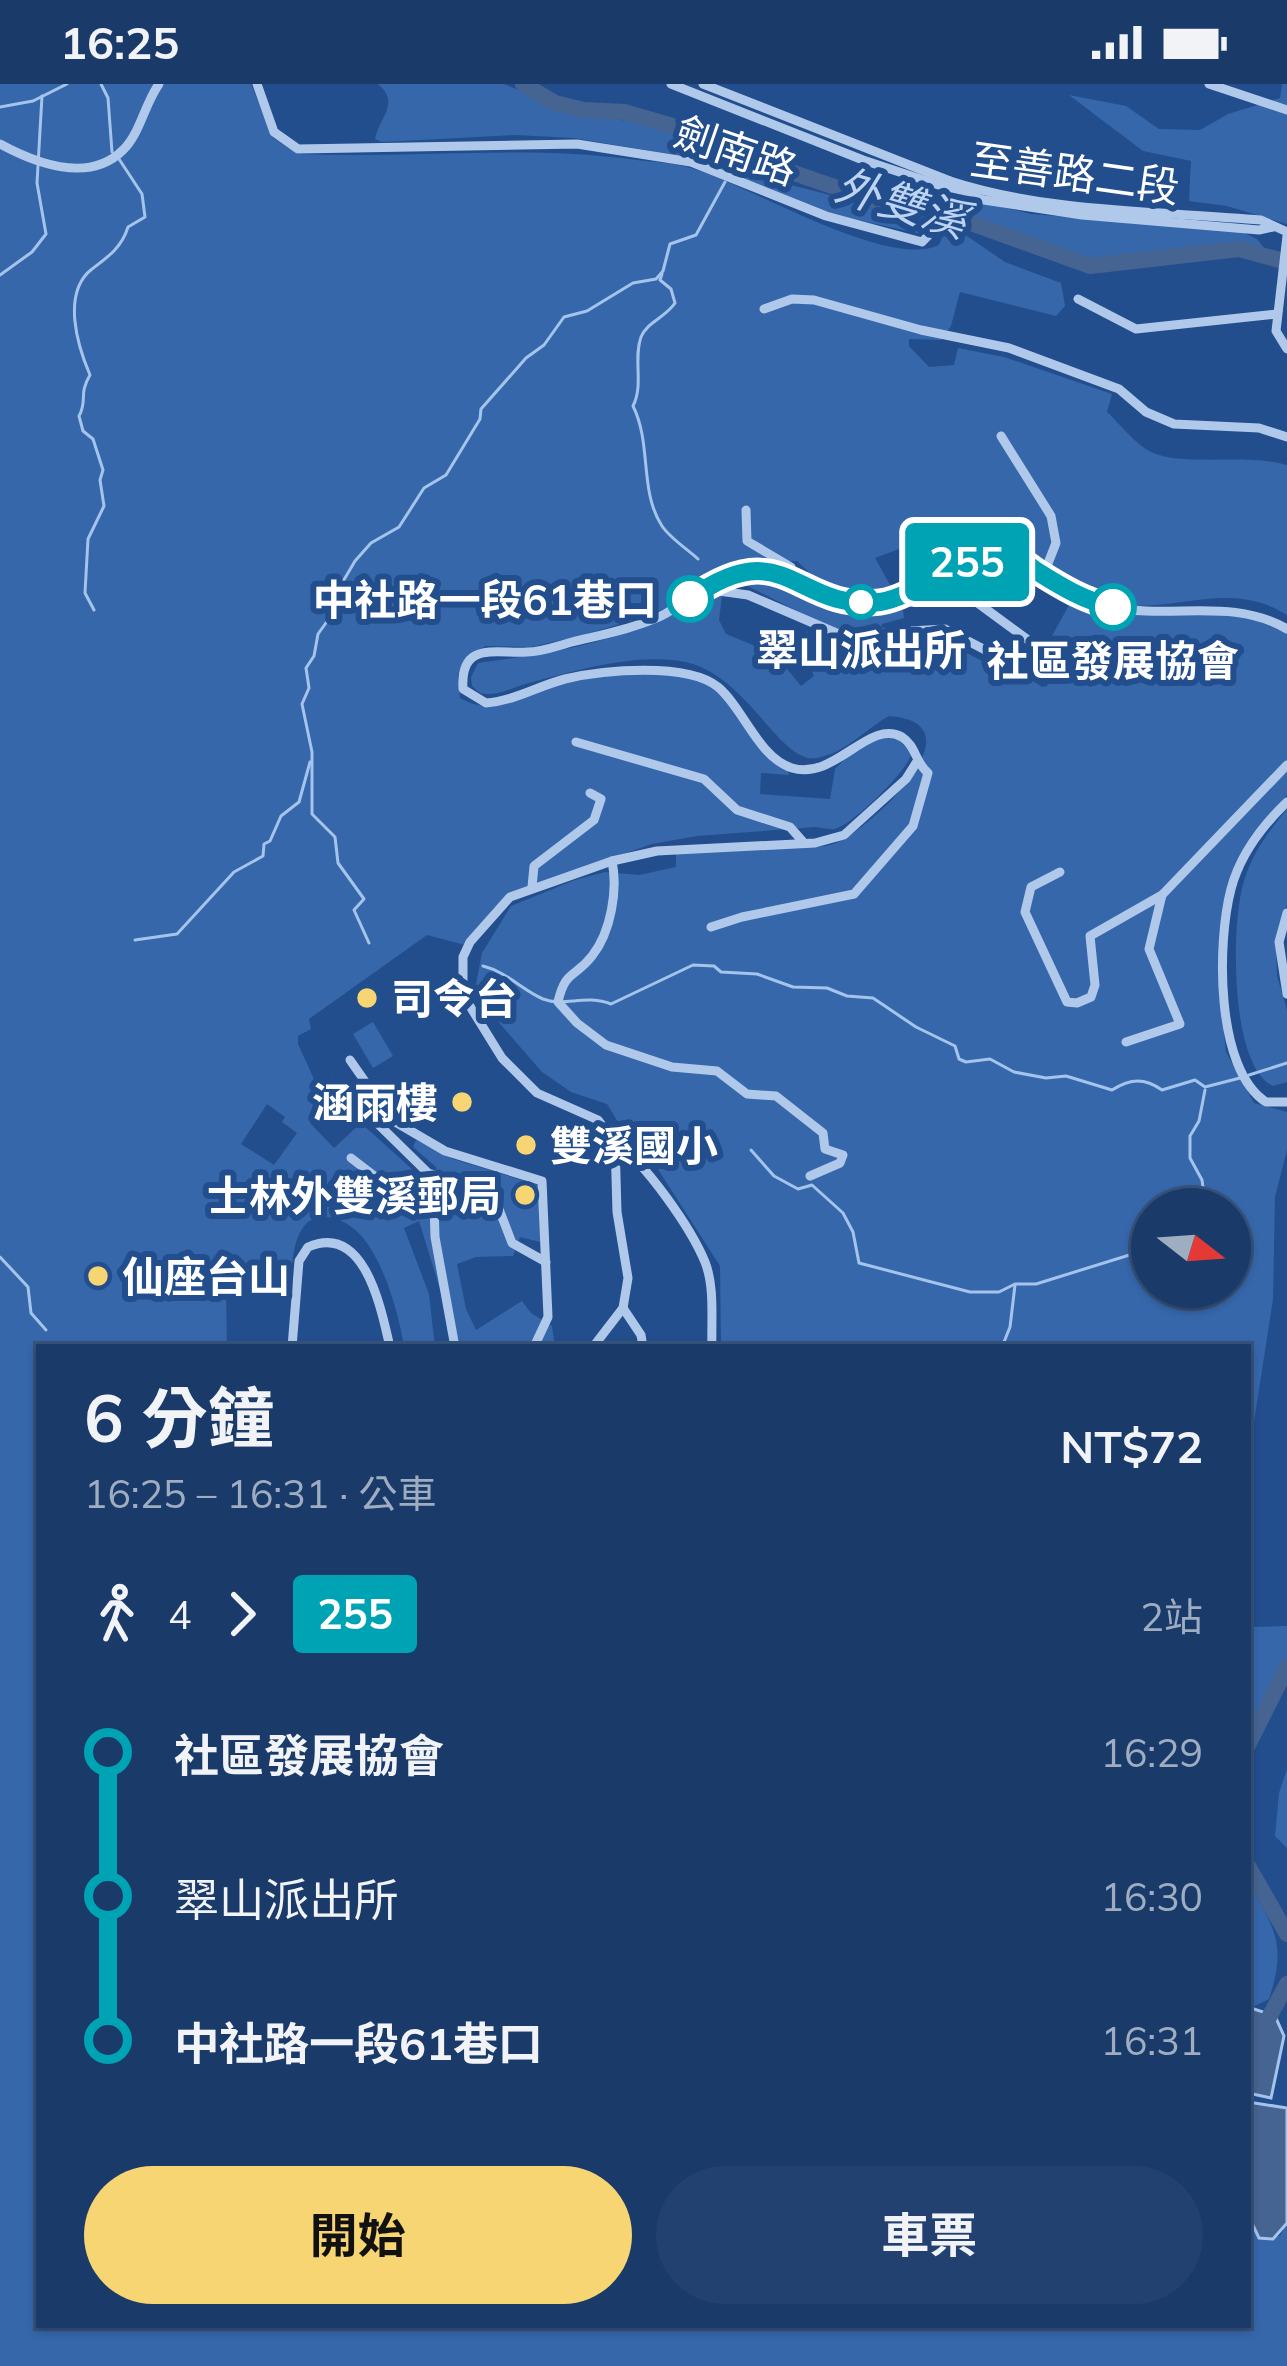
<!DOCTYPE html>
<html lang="zh-TW">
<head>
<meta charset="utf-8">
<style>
	body { margin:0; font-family:Mulish,"Noto Sans TC",sans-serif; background:#234170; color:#f1f3f6; height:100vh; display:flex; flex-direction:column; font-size:45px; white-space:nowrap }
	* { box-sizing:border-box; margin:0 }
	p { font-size:39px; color:#9fadc1 }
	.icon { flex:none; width:66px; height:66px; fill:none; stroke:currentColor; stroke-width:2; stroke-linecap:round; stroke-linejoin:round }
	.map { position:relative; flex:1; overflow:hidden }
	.drawer { position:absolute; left:36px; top:1260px; width:1215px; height:984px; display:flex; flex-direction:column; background:#1a3a6a; border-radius:0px; box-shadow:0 3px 9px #0004,0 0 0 3px #38547e }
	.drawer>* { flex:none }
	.badge { padding:0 24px; border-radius:9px; font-size:42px; line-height:78px }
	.needle { width:78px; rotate:107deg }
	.buttons { position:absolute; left:1131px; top:1104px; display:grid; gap:24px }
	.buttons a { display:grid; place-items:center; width:120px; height:120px; border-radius:50%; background:#1a3a6a; box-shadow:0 3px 9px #0004,0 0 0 3px #38547e; font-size:60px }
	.map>.badge { position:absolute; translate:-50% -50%; box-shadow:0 0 0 6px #fff }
	.legs { display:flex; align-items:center; gap:18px; height:132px; padding:0 48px; font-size:39px }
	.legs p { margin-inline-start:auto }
	.head { display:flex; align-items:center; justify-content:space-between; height:204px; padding:0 48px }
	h1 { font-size:66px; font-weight:700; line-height:90px }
	.cta { display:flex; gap:24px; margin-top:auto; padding:24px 48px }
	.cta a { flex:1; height:138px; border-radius:72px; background:#f7d572; color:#111; font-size:48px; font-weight:700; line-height:138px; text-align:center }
	.cta a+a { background:#234170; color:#f1f3f6 }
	ul { padding:0 48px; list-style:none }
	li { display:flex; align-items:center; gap:42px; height:144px; font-size:45px }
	li i { display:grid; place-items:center; width:18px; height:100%; margin:0 15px; background:currentColor }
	li i::after { content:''; width:30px; height:30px; margin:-15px; border:9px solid; border-radius:50%; background:#1a3a6a }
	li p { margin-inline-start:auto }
	li:first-child i { background:linear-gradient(#0000 50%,currentColor 0) }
	li:last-child i { background:linear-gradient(currentColor 50%,#0000 0) }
	.status { display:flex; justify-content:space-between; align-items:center; height:84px; padding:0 60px; background:#1a3a6a; direction:ltr }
	.status svg { height:33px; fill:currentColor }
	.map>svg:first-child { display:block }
	.green { fill:#3667aa; fill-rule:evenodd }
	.water { fill:#466492; stroke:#a4c4ec; stroke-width:3 }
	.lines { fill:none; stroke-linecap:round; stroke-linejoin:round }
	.stream { stroke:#a4c4ec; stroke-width:3 }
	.river { stroke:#466492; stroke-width:16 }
	.minor { stroke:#b0c9eb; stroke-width:9 }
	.line-1-casing { stroke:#fff; stroke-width:27 }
	.line-1 { stroke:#00a3b4; stroke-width:18 }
	.stop-1-dot { fill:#fff; stroke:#00a3b4; stroke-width:6 }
	.poi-dot { fill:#f7d572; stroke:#224e8d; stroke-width:4.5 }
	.labels { text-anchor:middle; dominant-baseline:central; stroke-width:12; stroke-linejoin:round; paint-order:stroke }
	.street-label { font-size:42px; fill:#fff; stroke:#224e8d }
	.stop-label { font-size:42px; font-weight:bold; fill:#fff; stroke:#224e8d }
	.poi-label { font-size:42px; font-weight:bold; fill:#fff; stroke:#224e8d; text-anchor:start }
	.water-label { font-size:45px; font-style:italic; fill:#bcd3f2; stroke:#224e8d }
</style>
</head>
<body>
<div class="status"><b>16:25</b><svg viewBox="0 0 49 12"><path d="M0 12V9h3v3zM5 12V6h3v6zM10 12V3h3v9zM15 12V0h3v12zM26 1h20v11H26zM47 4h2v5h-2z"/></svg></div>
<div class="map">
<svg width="1287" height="2282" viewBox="0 0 1287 2282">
	<rect width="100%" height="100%" fill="#224e8d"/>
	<g class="green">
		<path d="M 0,0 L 251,0 L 273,54 L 299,70 C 412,75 525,60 637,76 C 654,78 674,79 691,84 C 748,100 886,186 939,161 L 948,139 L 1005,178 L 1061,199 L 1065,222 L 1056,232 L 960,208 L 951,242 L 941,256 L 909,255 L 909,262 L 929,283 L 954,281 L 958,264 L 1004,273 L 1112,310 L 1107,328 C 1120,340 1135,360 1151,368 C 1182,383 1247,369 1287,381 L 1287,531 C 1226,492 1166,535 1107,517 C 1072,507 1034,457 996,456 C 954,456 941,529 899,465 L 875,474 L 893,506 C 842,520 832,510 797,477 L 756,479 L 715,490 L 674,520 L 651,531 L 579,552 L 531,563 L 486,562 L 468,571 L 458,592 L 460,614 C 495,634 523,612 557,602 C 599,590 675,581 713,603 C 734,615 770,667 788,687 L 789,691 L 761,689 L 760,710 L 830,715 L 835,685 C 857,663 875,646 906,659 L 911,671 C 906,688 852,742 834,745 C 832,746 816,743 815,743 L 697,752 L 652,760 L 511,809 L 493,825 L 465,861 L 427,851 L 309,935 L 311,945 L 298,952 L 298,960 L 318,1004 L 332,994 L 348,1000 L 310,1039 L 334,1064 L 361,1039 L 424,1096 L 437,1084 L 413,1063 L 416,1056 L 453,1075 L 541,1102 L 540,1158 L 520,1153 L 513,1172 L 476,1173 L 457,1180 L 466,1225 L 476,1246 L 522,1217 L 531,1229 L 552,1242 L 555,1263 L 451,1263 L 444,1218 L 419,1137 L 404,1144 L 429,1210 L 435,1263 L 404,1263 C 399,1230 385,1182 364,1155 C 356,1145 345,1137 333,1134 C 290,1123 292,1184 290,1212 L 273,1212 L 253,1195 L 230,1202 L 226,1207 L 227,1263 L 39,1263 L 39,2241 L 1248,2241 L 1248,2131 L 1256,2149 L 1280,2152 L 1287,2139 L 1287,2282 L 0,2282 ZM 267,1020 L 285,1033 L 282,1038 L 297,1049 L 274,1081 L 241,1060 Z"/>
		<path d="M 378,0 L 504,0 L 575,29 L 660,42 L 712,59 L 776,97 L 895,128 L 930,128 L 934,137 L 922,150 L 834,131 L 693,74 L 574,54 L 515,51 L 382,58 L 375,55 C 379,33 401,20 378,0 Z"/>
		<polygon points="1282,0 1287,0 1287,140 1227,122 1189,117 1191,77 1143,67 1069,11 1126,22 1159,45 1200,46 1228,30 1280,14"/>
		<polygon points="983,118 1031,130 1240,147 1257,155 1264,164 1259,167 1242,160 1086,175 970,134 963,126 968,121"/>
		<polygon points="757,489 842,518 902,520 904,534 882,540 881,546 847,548 826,542 738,497 740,490"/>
		<path d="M 704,507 L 722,512 L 719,536 L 726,550 L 760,564 L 768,573 L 775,570 L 801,602 L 814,592 L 798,557 L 807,547 L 819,566 L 856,581 L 870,555 L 879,553 L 889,559 C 941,551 960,565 1004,589 L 1012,581 L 1042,603 L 1047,602 C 1053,589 1055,582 1046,571 L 1048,559 L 1073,514 L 1093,523 L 1112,542 L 1125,538 L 1132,530 L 1241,530 L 1287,549 L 1287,711 L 1251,752 L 1228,803 L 1222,932 L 1226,968 L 1254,1019 L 1287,1028 L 1287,1066 L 1275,1113 L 1273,1215 L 1254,1338 L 1248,1412 L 1248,1263 L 721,1263 L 720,1182 L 652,1076 L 624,1048 L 607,1020 L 571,1008 L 542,988 L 482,919 L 476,900 L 482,869 L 511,822 L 575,796 L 605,788 L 639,791 L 676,783 L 676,770 C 714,768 752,766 790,764 C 805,762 822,765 836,759 C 871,744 984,639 889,632 C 866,645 845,669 817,674 C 779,681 746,586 680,577 C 632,570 579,586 533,598 C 519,601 503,610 488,610 C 479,610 479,608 472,602 L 471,593 L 478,579 C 536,571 598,563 654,537 C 672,529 688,517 704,507 ZM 1152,1125 L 1230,1125 L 1230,1203 L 1152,1203 Z"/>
		<path d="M 1287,725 L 1287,820 L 1276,853 L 1277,892 L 1287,926 L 1287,998 L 1273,1002 C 1229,982 1231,837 1244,797 C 1252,769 1269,747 1287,725 Z"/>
		<polygon points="373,938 393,972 373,984 353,950"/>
		<polygon points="1287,1542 1287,1575 1248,1651 1248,1543"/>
		<polygon points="1287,1685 1287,1764 1275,1752 1279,1709"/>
		<path d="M 1248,1798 C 1275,1845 1287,1861 1269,1915 L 1251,1924 L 1248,1956 Z"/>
	</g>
	<g class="water">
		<polygon points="1251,1924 1275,1932 1284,1952 1271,2014 1248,2009"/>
		<polygon points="1248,2018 1287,2024 1287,2139 1273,2155 1259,2154 1248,2131"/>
	</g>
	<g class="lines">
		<g class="stream">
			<polyline points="101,0 108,14 112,68"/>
			<polyline points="0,23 33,17 67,0"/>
			<polyline points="730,90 746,63"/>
			<path d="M 662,190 L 660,196 L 671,205 L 675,219 C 666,233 646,239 641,253 C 633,275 644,301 633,322 C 652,360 639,407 662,442 C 670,454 687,465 698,475"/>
			<polyline points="0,191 32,168 46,150 37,99 42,12"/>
			<path d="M 94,526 L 85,509 L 88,455 L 104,422 L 100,396 L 103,386 L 93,355 L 83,347 L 79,332 C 88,316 78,311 90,291 C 78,263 61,209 92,185 C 108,173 122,163 128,143 L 145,133 L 142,110 L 119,75"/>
			<polyline points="135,856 177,850 234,788 263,772 264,760 270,757 281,732 299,718 310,678"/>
			<polyline points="369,859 354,826 364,815 338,779 335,753 312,730 312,668 302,620 309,604 306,584 314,572 318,550 328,536 335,511 355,477 371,459 399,443 424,404 446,391 480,335 481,325 526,274 544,261 564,233 587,227 633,199 656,195 663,187 670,160 696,151 725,98"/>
			<path d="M 483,882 C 507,888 522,906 543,915 C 564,923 586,910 611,920 L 693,881 L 714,882 L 721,888 L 757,890 L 793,903 L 827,904 L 847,912 L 873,914 L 916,943 L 955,962 L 959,975 L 966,978 L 990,975 L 1014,988 L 1046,994 L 1066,992 L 1112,1006 C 1131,994 1145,994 1162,1006 L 1195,996 L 1205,1003 L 1240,994"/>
			<polyline points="1249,991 1287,979"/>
			<polyline points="751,1066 774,1092 798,1105 812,1101 843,1129 853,1148 859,1179 970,1208 999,1208 1015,1200 1036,1200 1152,1164"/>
			<polyline points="1191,1125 1205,1118 1202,1096 1190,1074 1190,1052 1199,1037 1205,1006"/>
			<polyline points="0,1173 28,1203 31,1229 46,1246"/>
			<polyline points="1002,1263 1010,1243 1015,1201"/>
		</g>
		<g class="river">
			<polyline points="523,0 555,19 584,26 624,28 746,63 794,89 890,122 924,122 1090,182 1239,165 1287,178"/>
			<polyline points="1248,1661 1287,1583"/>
			<polyline points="1248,1782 1287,1850"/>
			<polyline points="1261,1948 1287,1900"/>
		</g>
		<g class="minor">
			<path d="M 257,0 L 274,48 L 298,65 L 577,60 L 691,78 L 826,132 L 922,158 C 940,141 947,122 950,97"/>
			<polyline points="671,0 863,76 984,116 1082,131 1259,146 1273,143"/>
			<path d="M 703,0 L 950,97 C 1049,129 1158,127 1261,136 L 1287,148"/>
			<polyline points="1209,0 1287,26"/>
			<path d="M 0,60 C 35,79 89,100 123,66 C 140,50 145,19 159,0"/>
			<polyline points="1287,152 1276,247 1287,265"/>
			<polyline points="1078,215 1136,245 1277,230"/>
			<polyline points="764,225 792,215 814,216 921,246 1009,264 1119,305 1146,328 1174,340 1259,344 1287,353"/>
			<polyline points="1001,352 1051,432 1056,459 1043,492"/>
			<polyline points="746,426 747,457 791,483 787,494"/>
			<polyline points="950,489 960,506 1039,564"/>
			<polyline points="704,505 748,511 841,551 945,545 991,569"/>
			<polyline points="576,658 704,695 737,726 790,743 804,759"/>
			<path d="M 1287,718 C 1262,742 1240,771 1231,805 C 1217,858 1215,985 1266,1018 L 1287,1018"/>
			<path d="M 612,777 C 618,806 611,848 592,872 C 575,894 565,886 558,918 L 577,939 L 606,961 L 672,983 L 717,987 L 747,1010 L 776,1012 L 823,1049 L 825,1065 L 843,1071 L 840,1079 L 810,1092"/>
			<polyline points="1060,788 1031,803 1025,828 1067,918 1077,919 1091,913 1095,901 1090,852 1162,811 1287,681"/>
			<polyline points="532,803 534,782 594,736 601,715 590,709"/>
			<polyline points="1287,829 1279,858 1287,910"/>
			<path d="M 711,843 L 742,833 L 854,810 L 913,742 L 928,689 C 915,678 916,662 902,653 C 869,634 835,697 792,684 C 758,673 744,625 718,603 C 687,578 603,586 565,595 C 538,602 514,617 486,619 L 463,605 C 460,557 495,570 527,568 C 542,568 557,562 572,558 C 600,551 632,545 659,533 C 688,519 714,490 747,486 C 793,482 831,523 878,518 C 921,513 960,470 995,468 C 1019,467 1075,514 1109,522 C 1169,537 1230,512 1287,545"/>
			<polyline points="1126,958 1180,940 1149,865 1162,811"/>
			<polyline points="350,976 392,1036 445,1067 542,1097 548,1233 534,1263"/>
			<polyline points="354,1004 376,1038 428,1089 492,1107 512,1159 546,1178"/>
			<path d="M 615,1058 C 645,1078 691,1144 705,1178 C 715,1203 711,1236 712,1263"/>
			<polyline points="351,1074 420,1127 434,1120 487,1108"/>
			<polyline points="434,1120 435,1153 455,1263"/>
			<polyline points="623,1224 641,1251 643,1263"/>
			<path d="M 292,1263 L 299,1177 L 308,1163 C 365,1138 381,1225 390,1263"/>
			<polyline points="593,1263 623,1224 628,1194 617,1128 615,1058 598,1036 537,1009 502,974 463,911 463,873 470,858 510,813 612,777 657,767 815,759 844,751 906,695 916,679"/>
		</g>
	</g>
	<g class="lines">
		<g class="line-1-casing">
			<path id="line-1" d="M 690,515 C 786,446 795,528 880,518 C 917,513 978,461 1007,469 C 1018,472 1029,482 1038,488 C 1062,503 1085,517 1113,523"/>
		</g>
		<use href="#line-1" class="line-1"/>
	</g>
	<g class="stop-1-dot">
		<circle cx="690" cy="515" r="21"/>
		<circle cx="861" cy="518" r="15"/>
		<circle cx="1113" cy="523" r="21"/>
	</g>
	<g class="poi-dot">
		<circle cx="367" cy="914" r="12"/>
		<circle cx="462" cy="1018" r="12"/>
		<circle cx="526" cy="1061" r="12"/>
		<circle cx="525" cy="1111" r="12"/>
		<circle cx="98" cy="1192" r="12"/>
	</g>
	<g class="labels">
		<g class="street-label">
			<text transform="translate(736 66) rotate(19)">劍南路</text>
			<text transform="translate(1075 89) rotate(8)">至善路二段</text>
		</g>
		<g class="stop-label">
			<text x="657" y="515" text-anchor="end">中社路一段61巷口</text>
			<text x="861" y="565">翠山派出所</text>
			<text x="1113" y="576">社區發展協會</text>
		</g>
		<g class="poi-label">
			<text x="391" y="914">司令台</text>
			<text x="438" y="1018" text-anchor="end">涵雨樓</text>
			<text x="550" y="1061">雙溪國小</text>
			<text x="501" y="1111" text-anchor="end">士林外雙溪郵局</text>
			<text x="122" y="1192">仙座台山</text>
		</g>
		<g class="water-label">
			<text transform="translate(902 118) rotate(17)">外雙溪</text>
		</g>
	</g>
</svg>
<div class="buttons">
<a><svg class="needle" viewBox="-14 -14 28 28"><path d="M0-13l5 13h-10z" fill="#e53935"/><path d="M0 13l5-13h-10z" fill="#9fadc1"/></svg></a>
</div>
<b class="badge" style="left:967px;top:478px;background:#00a3b4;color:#fff">255</b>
<section class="drawer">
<div class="head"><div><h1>6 分鐘</h1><p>16:25 – 16:31 · 公車</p></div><b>NT$72</b></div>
<div class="legs"><svg class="icon" aria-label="walk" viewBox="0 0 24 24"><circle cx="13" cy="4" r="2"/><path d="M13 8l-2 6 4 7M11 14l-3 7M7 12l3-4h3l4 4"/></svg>4<svg class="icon" aria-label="forward" viewBox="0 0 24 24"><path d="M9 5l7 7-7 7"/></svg><b class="badge" style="background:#00a3b4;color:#fff">255</b><p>2站</p></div>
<ul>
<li><i style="color:#00a3b4"></i><b>社區發展協會</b><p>16:29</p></li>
<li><i style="color:#00a3b4"></i><span>翠山派出所</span><p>16:30</p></li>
<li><i style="color:#00a3b4"></i><b>中社路一段61巷口</b><p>16:31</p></li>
</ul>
<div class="cta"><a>開始</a><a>車票</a></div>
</section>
</div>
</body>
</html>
